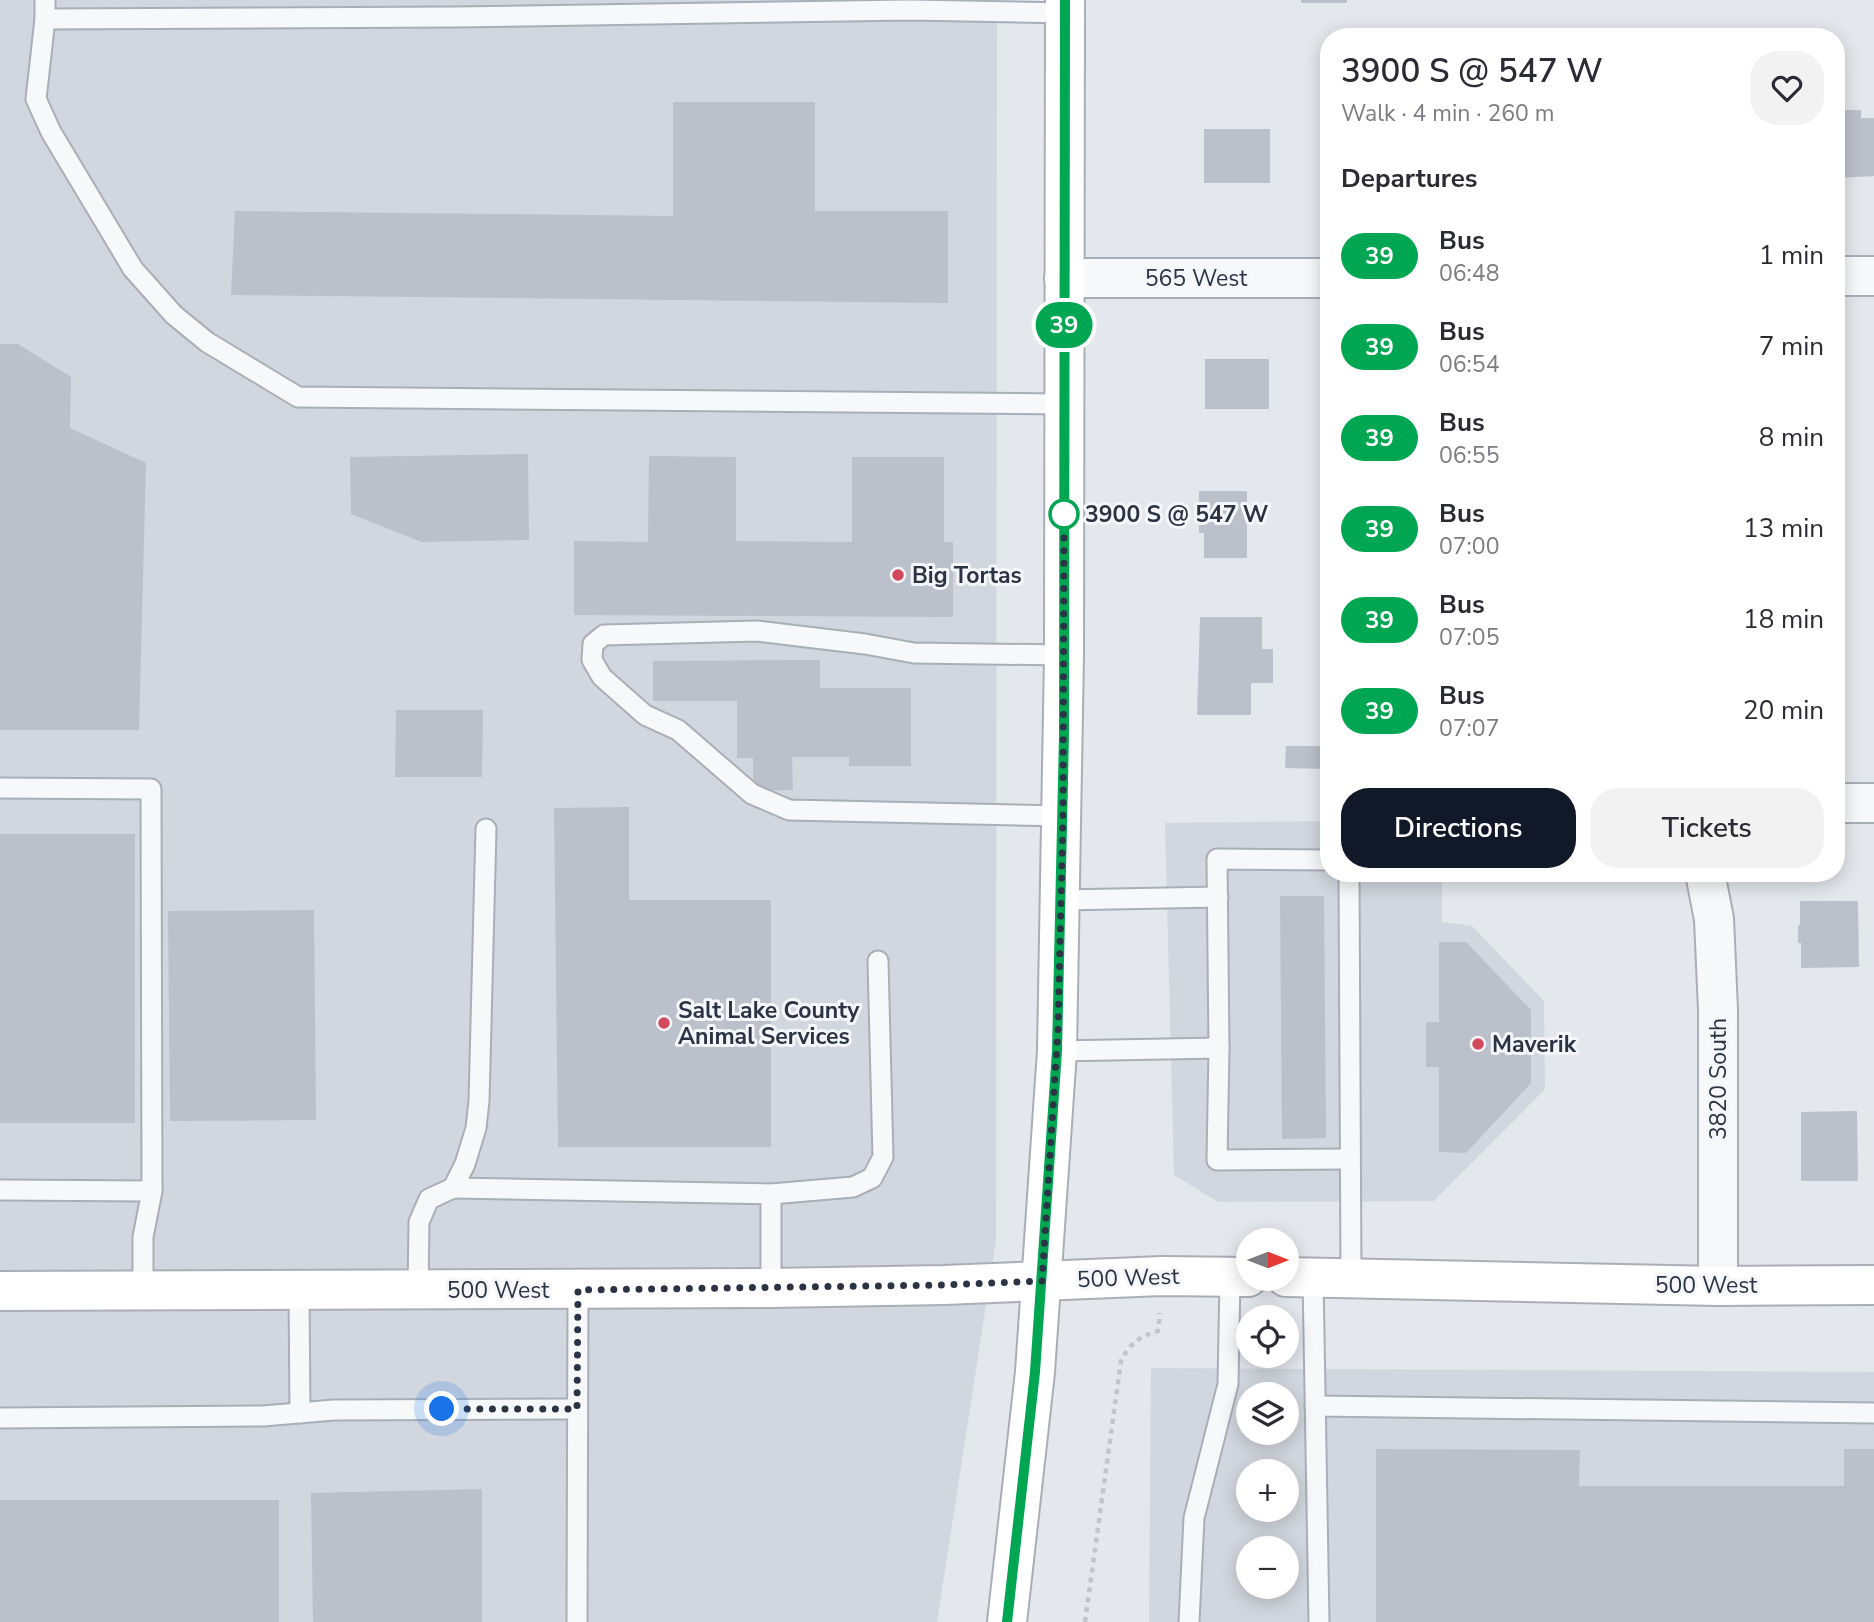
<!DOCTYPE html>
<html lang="en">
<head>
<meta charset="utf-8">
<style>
	body { margin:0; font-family:"Nunito Sans",sans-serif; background:#f2f2f3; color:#2b2b33; height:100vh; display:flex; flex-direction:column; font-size:26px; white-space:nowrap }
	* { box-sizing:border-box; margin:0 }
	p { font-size:23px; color:#7c7c81 }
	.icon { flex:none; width:38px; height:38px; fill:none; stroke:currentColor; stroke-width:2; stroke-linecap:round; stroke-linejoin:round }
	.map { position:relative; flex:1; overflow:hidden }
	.side { position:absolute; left:1320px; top:28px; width:525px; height:854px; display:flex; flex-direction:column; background:#fff; border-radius:28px; box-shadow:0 4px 18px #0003 }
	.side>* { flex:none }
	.badge { padding:0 14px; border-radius:23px; font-size:24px; line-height:46px }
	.needle { width:46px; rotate:90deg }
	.fabs { position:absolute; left:1236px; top:1228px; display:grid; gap:14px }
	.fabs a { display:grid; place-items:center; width:63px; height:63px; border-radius:50%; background:#fff; box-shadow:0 4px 18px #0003; font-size:35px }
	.you { position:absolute; width:35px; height:35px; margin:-18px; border:5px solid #fff; border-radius:50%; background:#1a73e8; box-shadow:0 0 0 10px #1a73e833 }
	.map>.badge { position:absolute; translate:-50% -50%; box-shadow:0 0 0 4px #fff }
	h2 { padding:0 21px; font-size:26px; line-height:63px }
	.round { display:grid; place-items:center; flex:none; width:74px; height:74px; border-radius:28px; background:#f2f2f3 }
	.headline { display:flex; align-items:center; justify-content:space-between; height:119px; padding:0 21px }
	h1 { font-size:33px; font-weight:600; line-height:52px }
	.cta { display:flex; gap:14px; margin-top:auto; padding:14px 21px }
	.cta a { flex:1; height:80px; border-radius:28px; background:#111827; color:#fff; font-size:28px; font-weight:600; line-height:80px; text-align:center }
	.cta a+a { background:#f2f2f3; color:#2b2b33 }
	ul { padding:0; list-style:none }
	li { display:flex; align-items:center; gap:21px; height:91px; padding:0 21px }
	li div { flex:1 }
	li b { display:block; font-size:26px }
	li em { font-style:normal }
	li .badge { min-width:77px; font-weight:700; text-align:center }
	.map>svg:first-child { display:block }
	.built { fill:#d2d6de; fill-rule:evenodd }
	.building { fill:#bbc0ca }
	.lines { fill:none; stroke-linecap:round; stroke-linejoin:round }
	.lane-casing { stroke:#a9aeb7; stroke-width:23 }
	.street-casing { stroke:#a9aeb7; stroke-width:42 }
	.secondary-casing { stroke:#a9aeb7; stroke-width:42 }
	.path { stroke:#c2c5cb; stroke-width:4.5; stroke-dasharray:5 5; stroke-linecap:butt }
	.lane { stroke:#f7f8fa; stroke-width:19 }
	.street { stroke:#f7f8fa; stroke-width:38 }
	.secondary { stroke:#fff; stroke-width:38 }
	.line-casing { stroke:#fff; stroke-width:16 }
	.line { stroke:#00a651; stroke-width:10 }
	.walk { stroke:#2b3445; stroke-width:7; stroke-dasharray:0 12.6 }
	.stop-dot { fill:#fff; stroke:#00a651; stroke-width:3.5 }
	.poi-dot { fill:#d1495b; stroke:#f4f6f9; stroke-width:2.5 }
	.labels { text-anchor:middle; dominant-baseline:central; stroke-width:6; stroke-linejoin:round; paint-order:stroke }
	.street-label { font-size:23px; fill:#2b3445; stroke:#f4f6f9 }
	.stop-label { font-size:23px; font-weight:bold; fill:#2b3445; stroke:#f4f6f9; text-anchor:start }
	.poi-label { font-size:23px; font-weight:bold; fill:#2b3445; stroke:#f4f6f9; text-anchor:start }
</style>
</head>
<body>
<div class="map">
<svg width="1874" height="1622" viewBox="0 0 1874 1622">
	<rect width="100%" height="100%" fill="#e4e7ec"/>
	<g class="built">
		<polygon points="0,0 997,0 996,1240 937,1622 0,1622"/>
		<polygon points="1328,821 1328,873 1442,873 1442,922 1472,926 1544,1001 1545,1089 1434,1201 1218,1202 1174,1175 1165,823"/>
		<path d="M 1151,1368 L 1874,1372 L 1874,1622 L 1149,1622 ZM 1248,1395 L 1286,1395 L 1286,1433 L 1248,1433 ZM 1248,1472 L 1286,1472 L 1286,1510 L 1248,1510 ZM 1248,1549 L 1286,1549 L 1286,1587 L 1248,1587 Z"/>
	</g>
	<g class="building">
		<rect x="1301" y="0" width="46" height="3"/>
		<rect x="1477" y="33" width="28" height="4"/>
		<polygon points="673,102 815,102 815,211 948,211 948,303 231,295 235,211 673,216"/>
		<polygon points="1836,110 1861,110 1861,118 1874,118 1874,176 1836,178"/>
		<rect x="1204" y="129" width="66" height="54"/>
		<polygon points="0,344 18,344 71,377 70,428 146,463 139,730 0,730"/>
		<rect x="1205" y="359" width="64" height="50"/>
		<polygon points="528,454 529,540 422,542 351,514 350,457"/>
		<polygon points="649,456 736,457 736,541 852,542 852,457 944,457 944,542 953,542 953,617 574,615 574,541 648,542"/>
		<polygon points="1199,491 1247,491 1247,558 1204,558 1204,533 1199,533"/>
		<polygon points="1200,617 1262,617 1262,649 1273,649 1273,683 1251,683 1251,715 1197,715"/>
		<polygon points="820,660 820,688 911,688 911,766 849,766 849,757 792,757 793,790 753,791 753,758 737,758 737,701 653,701 653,661"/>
		<polygon points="396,710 483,710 482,777 395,777"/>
		<polygon points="1286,746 1328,746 1328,769 1285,768"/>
		<polygon points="629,807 629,900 771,900 771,1147 558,1147 554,808"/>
		<rect x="0" y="834" width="135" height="289"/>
		<polygon points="1280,896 1324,896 1326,1138 1282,1139"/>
		<polygon points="1800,901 1858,901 1859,967 1801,968 1801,943 1798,943 1798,925 1800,925"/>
		<polygon points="314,910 316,1120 170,1121 168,911"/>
		<polygon points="1439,942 1466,942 1531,1010 1531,1083 1466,1153 1439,1152 1439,1067 1426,1067 1426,1022 1439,1022"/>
		<polygon points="1857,1111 1858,1181 1801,1181 1801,1112"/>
		<polygon points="1376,1449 1580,1450 1579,1486 1844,1486 1844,1449 1874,1449 1874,1622 1376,1622"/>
		<polygon points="482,1489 482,1622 313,1622 311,1493"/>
		<rect x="0" y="1500" width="279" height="122"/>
	</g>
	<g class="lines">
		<g class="lane-casing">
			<g id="lane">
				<polyline points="45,0 45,19 456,17 910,10 1066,13"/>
				<polyline points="45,19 36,99 51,132 133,269 174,315 207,342 298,397 1064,404"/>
				<polyline points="0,788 151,789 152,1191 143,1237 143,1291"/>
				<polyline points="1063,816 789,810 752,794 678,730 645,715 602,677 592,660 593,644 604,635 757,631 865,644 914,653 1064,655"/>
				<polyline points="1328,860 1217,859 1219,1048 1217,1160 1350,1159"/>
				<polyline points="1349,873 1351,1277"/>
				<polyline points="1061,900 1218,897"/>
				<polyline points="1057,1051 1219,1048"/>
				<polyline points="453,1188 771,1194 853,1187 872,1178 883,1157 878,961"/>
				<polyline points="0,1190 152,1191"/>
				<polyline points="771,1194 771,1288"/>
				<polyline points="1313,1277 1319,1622"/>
				<polyline points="299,1290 300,1413"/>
				<polyline points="418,1290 419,1222 429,1199 453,1188 465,1164 476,1128 479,1101 486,829"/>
				<polyline points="1315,1406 1874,1413"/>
				<polyline points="0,1418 263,1416 334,1410 577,1409"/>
				<polyline points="577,1622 578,1290"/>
				<polyline points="1189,1622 1194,1518 1228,1384 1230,1277"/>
			</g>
		</g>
		<g class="street-casing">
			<g id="street">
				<polyline points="1836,276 1874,276"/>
				<polyline points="1064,278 1328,278"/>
				<polyline points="1836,803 1874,803"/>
				<polyline points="1705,873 1714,919 1718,1010 1718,1286"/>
			</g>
		</g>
		<g class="secondary-casing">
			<g id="secondary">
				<polyline points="1286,1277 1718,1286 1874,1285"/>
				<polyline points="0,1291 771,1288 944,1285 1162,1276 1248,1277"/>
				<polyline points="1007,1622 1035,1372 1057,1051 1064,655 1065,0"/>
			</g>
		</g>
		<path class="path" d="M 1085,1622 L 1121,1361 C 1129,1344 1140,1336 1158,1331 L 1160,1313"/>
		<use href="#lane" class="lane"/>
		<use href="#street" class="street"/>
		<use href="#secondary" class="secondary"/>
	</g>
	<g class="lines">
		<g class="line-casing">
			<polyline id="line" points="1007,1622 1035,1372 1057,1051 1064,735 1065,0"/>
		</g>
		<use href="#line" class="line"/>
		<polyline class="walk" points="442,1409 577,1409 578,1290 944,1285 1042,1281 1058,1029 1063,816 1064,514"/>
	</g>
	<circle class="stop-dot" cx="1064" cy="514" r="14"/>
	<g class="poi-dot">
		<circle cx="898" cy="575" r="7"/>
		<circle cx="664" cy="1023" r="7"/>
		<circle cx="1478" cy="1044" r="7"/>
	</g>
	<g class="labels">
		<g class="street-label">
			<text x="1196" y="278">565 West</text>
			<text transform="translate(1718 1079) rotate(-90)">3820 South</text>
			<text transform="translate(1128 1278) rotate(-2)">500 West</text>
			<text x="1706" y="1285">500 West</text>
			<text x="498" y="1290">500 West</text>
		</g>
		<g class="stop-label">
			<text x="1085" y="514">3900 S @ 547 W</text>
		</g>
		<g class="poi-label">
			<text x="912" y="575">Big Tortas</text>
			<text x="678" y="1010">Salt Lake County<tspan x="678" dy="26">Animal Services</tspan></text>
			<text x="1492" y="1044">Maverik</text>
		</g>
	</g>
</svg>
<div class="fabs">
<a><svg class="needle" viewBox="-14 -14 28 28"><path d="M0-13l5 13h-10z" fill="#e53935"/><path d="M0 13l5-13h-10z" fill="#7c7c81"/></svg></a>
<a><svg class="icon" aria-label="locate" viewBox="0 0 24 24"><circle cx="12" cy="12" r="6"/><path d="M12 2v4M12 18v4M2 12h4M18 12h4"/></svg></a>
<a><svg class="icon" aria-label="layers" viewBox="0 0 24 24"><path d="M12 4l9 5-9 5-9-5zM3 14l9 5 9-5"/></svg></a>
<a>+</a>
<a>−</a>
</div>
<div class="you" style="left:442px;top:1409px"></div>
<b class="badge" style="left:1064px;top:325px;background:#00a651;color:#fff">39</b>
<section class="side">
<div class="headline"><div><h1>3900 S @ 547 W</h1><p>Walk · 4 min · 260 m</p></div><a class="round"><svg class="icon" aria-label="heart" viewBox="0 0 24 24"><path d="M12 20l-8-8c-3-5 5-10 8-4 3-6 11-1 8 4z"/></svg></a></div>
<h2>Departures</h2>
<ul>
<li><span class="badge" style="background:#00a651;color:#fff">39</span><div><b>Bus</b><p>06:48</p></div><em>1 min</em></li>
<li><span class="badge" style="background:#00a651;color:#fff">39</span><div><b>Bus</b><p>06:54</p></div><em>7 min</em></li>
<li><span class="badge" style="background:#00a651;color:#fff">39</span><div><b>Bus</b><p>06:55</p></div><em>8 min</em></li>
<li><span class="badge" style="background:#00a651;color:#fff">39</span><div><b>Bus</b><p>07:00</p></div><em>13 min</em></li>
<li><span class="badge" style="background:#00a651;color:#fff">39</span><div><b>Bus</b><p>07:05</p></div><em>18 min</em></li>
<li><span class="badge" style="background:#00a651;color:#fff">39</span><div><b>Bus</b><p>07:07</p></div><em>20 min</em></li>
</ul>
<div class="cta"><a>Directions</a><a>Tickets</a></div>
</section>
</div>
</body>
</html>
